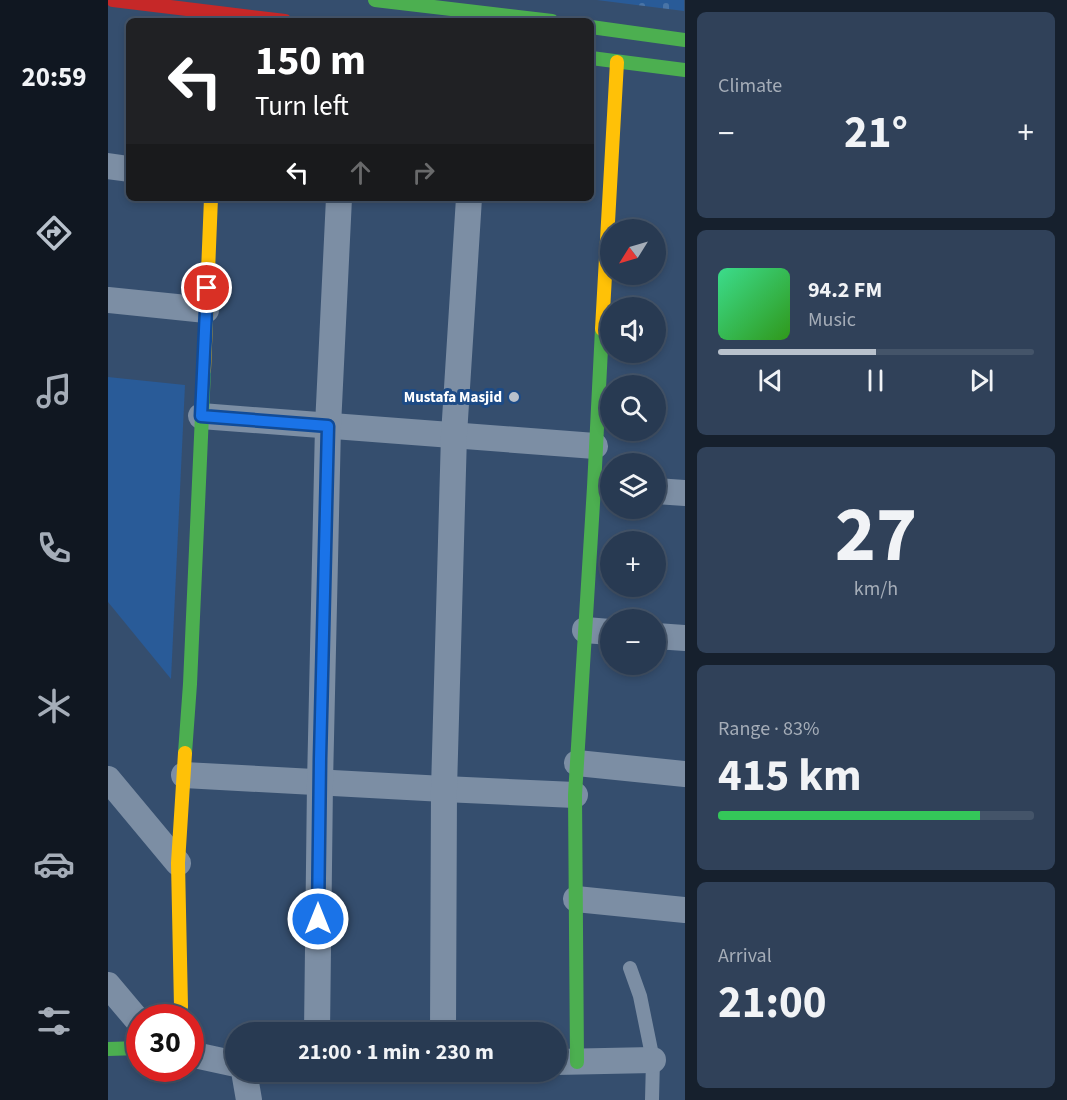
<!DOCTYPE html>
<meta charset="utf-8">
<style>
:root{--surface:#283a52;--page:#304159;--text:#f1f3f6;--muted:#a5adb8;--line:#445469;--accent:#b8c1cc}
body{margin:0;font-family:"Source Sans 3",sans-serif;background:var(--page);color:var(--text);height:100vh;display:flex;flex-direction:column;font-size:22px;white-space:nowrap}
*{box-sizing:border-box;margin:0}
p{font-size:20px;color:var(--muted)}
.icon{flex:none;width:33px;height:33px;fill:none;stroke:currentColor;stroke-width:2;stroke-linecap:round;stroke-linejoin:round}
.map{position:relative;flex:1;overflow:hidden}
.panel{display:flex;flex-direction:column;gap:12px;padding:12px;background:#16202d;width:382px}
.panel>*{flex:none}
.guide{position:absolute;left:18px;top:18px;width:468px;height:183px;border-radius:9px;box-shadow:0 3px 9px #0003,0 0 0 2px var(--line);background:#202124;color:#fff;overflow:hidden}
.needle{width:39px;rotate:233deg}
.tools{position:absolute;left:492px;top:219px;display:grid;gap:12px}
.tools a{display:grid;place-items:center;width:66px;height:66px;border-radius:50%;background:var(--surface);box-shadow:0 3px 9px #0003,0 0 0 2px var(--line);font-size:30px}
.speed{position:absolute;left:18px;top:1004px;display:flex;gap:12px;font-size:30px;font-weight:700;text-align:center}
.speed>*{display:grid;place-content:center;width:78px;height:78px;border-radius:50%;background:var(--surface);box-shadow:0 3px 9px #0003,0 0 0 2px var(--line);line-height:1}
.speed .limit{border:9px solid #d22;background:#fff;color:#111}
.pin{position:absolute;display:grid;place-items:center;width:51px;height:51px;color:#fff;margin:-26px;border:3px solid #fff;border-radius:50%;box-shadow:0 2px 6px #0007}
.me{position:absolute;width:66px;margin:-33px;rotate:0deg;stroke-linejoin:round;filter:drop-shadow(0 0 4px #0008)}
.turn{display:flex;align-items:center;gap:21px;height:126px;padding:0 30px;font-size:27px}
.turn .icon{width:78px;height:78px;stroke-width:2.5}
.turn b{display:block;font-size:42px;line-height:51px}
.lanes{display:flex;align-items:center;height:57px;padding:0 30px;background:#0003;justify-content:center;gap:30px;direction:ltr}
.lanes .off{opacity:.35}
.big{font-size:45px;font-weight:700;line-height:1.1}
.panel .widget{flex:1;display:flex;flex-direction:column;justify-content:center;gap:9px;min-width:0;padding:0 21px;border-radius:9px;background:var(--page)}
.panel .dial{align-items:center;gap:0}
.dial b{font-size:78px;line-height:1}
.song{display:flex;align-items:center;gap:18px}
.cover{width:72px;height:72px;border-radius:9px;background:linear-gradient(135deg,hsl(150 70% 55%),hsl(110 70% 35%))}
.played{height:6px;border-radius:3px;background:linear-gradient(90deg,var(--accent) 50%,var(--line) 50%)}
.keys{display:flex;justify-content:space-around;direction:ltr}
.heat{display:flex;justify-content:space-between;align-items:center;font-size:33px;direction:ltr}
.charge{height:9px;border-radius:4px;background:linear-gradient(90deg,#34c759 83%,var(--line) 0)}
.trip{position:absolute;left:117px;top:1022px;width:342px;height:60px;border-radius:30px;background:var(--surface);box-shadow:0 3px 9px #0003,0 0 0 2px var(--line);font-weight:700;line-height:60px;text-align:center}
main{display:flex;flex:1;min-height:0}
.tab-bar{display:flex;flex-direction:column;width:108px;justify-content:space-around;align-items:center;background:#101721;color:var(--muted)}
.tab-bar .icon{width:42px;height:42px}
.tab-bar .current{color:var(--accent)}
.tab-bar b{font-size:27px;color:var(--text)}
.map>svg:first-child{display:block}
.green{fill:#295b98}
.cemetery{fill:url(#cemetery-stones)}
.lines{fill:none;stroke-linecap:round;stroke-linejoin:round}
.lane{stroke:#7c8ea4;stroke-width:14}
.street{stroke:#7c8ea4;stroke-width:26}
.fast{stroke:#4caf50;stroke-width:14}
.slow{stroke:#ffc107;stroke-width:14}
.jam{stroke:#c62828;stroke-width:14}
.route-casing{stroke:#114b97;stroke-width:15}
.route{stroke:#1a73e8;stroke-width:10}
.poi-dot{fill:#b8c1cc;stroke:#1d4b86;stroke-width:2}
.labels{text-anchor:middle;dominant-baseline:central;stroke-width:6;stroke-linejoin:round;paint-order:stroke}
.poi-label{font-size:15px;font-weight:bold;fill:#fff;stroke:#1d4b86;text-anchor:end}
</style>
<main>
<nav class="tab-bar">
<b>20:59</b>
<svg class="icon current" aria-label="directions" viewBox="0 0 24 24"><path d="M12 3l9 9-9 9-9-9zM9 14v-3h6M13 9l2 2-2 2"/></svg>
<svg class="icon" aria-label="music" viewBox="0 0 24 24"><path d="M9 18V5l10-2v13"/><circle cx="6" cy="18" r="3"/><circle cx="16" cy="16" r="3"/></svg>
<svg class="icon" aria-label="phone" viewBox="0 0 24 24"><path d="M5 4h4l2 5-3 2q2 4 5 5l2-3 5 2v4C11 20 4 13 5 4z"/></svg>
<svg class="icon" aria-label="climate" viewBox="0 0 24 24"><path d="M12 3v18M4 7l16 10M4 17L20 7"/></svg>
<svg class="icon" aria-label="car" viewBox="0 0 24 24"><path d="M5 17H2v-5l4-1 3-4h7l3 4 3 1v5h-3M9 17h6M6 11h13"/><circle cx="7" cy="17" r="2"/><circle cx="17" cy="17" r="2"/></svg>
<svg class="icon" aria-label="filters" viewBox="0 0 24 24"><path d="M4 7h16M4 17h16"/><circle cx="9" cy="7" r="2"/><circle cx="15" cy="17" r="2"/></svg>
</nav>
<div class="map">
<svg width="577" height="1100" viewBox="0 0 577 1100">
<defs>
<pattern id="cemetery-stones" width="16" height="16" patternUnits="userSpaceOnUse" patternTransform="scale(1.5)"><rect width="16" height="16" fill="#295b98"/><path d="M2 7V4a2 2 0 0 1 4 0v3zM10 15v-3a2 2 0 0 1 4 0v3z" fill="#4974a7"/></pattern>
</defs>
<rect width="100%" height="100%" fill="#354e6e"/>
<!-- green -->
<path class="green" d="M 0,377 L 77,385 L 63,679 L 0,602 Z"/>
<!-- cemetery -->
<path class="cemetery" d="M 489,0 L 576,0 L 576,11 Z"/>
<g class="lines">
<!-- lane -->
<path class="lane" d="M 522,968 L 532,996 L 545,1060 L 544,1100"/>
<!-- street -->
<g class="street">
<path d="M 0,166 L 21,169"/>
<path d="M 0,300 L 98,310"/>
<path d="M 93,416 L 487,446"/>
<path d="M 548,491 L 577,493"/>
<path d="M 477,630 L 502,632"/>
<path d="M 548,636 L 577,638"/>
<path d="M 469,763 L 577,774"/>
<path d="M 76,775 L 336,789 L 467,795"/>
<path d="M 0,779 L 70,863"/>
<path d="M 468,899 L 577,910"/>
<path d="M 0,985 L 32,1023"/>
<path d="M 209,1032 L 212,783 L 220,426 L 231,198"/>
<path d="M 335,1032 L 336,789 L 346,435 L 361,198"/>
<path d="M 82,1054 L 128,1064"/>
<path d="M 448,1062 L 545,1060"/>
<path d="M 136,1071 L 141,1100"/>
</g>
<!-- fast -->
<g class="fast">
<path d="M 267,0 L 444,21"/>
<path d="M 483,27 L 577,40"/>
<path d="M 483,58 L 577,70"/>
<path d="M 77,753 L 82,684 L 96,370"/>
<path d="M 0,1049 L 32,1048"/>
<path d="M 469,1062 L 467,795 L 486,487 L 494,329"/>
</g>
<!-- slow -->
<g class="slow">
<path d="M 494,329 L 509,62"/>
<path d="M 96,370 L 103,198"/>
<path d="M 68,1017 L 73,1007 L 70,863 L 77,753"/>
</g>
<!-- jam -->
<path class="jam" d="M 5,0 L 177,21"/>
</g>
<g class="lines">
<defs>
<path id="route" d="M 99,288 L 93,416 L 220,426 L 212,759 L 210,919"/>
</defs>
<!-- route casing -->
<use href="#route" class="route-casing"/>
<!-- route -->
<use href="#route" class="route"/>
</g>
<!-- markers -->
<circle class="poi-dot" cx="406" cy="397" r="6"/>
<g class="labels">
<!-- poi labels -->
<g class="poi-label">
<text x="394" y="397">Mustafa Masjid</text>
</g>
</g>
</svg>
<div class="tools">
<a><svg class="needle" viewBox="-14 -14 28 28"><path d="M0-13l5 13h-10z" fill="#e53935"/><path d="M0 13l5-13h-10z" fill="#a5adb8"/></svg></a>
<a><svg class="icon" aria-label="sound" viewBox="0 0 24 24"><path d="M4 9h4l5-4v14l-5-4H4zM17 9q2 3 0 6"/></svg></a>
<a><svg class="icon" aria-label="search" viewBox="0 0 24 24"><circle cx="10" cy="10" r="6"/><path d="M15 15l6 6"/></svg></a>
<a><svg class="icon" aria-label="layers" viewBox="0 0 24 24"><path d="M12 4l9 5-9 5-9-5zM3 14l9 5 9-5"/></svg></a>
<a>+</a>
<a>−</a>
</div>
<div class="speed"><div class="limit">30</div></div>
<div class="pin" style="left:99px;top:288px;background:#d93025"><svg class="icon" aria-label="arrive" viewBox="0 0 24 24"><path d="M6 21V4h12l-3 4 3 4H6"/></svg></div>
<svg class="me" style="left:210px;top:919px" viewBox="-20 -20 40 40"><circle r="17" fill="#1a73e8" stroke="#fff" stroke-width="3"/><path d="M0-11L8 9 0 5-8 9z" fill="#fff"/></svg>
<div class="trip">21:00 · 1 min · 230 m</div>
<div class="guide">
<div class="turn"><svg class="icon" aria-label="left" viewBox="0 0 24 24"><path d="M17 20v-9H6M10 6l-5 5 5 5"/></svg><div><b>150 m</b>Turn left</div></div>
<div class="lanes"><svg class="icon" aria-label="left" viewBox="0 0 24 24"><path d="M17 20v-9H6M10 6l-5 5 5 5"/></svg><svg class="icon off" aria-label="ahead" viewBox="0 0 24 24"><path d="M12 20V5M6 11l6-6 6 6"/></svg><svg class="icon off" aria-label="right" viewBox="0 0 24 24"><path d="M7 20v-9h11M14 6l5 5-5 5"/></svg></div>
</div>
</div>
<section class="panel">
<div class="widget"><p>Climate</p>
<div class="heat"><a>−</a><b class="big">21°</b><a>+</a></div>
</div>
<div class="widget">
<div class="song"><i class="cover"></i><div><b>94.2 FM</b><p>Music</p></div></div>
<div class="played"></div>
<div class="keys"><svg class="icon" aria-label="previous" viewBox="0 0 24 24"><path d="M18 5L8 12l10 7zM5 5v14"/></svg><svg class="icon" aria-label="pause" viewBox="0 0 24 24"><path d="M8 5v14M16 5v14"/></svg><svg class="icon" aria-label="next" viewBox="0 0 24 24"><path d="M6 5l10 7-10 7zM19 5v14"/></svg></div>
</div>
<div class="widget dial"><b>27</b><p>km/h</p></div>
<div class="widget"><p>Range · 83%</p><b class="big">415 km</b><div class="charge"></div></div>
<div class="widget"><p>Arrival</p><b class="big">21:00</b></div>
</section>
</main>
